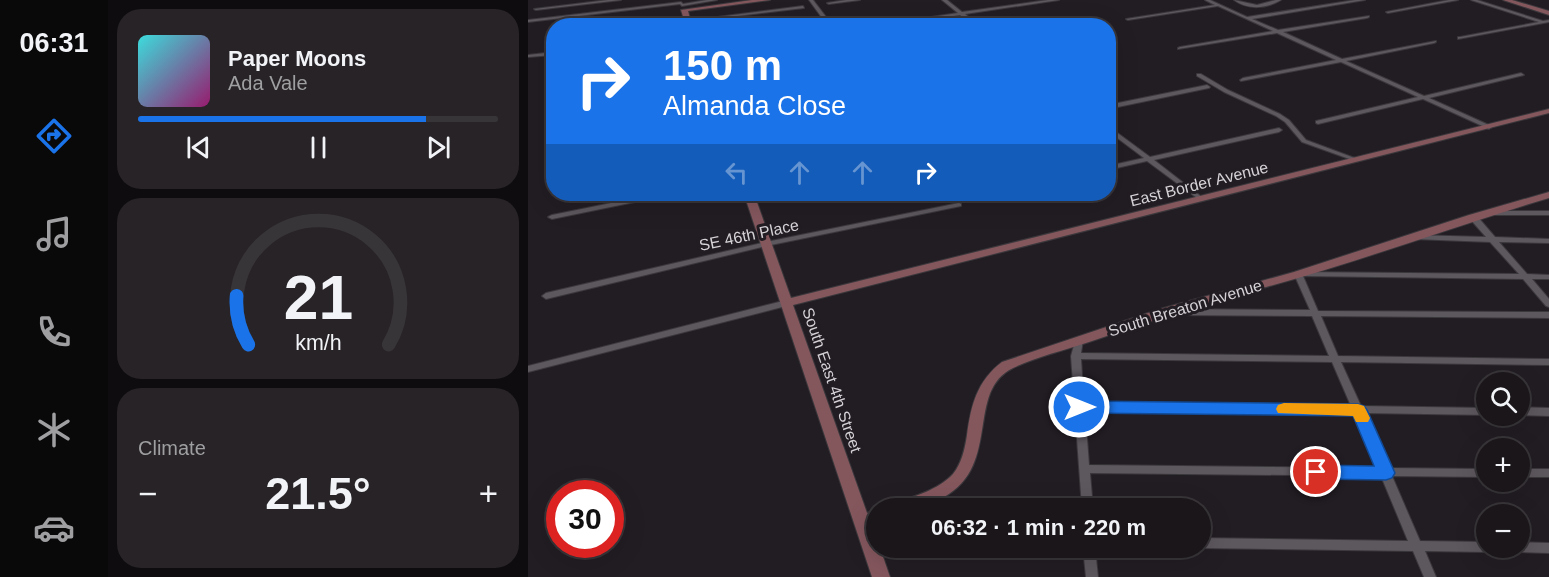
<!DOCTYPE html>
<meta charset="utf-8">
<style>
:root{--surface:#1a161a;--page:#272327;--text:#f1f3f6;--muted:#9f9fa2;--line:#383539;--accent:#1a73e8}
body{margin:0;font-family:Arial,sans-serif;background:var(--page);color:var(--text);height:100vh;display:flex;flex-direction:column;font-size:22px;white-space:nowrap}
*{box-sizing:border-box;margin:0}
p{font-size:20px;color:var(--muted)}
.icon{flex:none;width:33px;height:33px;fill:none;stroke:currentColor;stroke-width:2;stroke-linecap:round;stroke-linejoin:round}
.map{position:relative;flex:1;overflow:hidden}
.panel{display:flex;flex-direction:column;gap:9px;padding:9px;background:#0e0c0e;width:420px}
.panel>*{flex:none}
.top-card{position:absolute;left:18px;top:18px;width:570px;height:183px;border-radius:24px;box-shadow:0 6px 24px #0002,0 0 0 2px var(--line);background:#1a73e8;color:#fff;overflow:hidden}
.tools{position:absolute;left:948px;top:372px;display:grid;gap:12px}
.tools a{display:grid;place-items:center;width:54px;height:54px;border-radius:50%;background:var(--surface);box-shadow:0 6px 24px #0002,0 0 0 2px var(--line);font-size:30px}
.speed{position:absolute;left:18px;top:480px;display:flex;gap:12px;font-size:30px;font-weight:700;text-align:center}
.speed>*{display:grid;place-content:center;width:78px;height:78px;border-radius:50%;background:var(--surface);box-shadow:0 6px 24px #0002,0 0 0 2px var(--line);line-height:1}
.speed .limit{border:9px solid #d22;background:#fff;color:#111}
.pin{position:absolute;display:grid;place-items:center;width:51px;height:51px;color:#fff;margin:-26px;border:3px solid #fff;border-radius:50%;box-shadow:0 2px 6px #0007}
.me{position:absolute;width:66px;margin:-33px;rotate:90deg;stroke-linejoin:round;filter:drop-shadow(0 0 4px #0008)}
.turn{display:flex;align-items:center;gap:21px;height:126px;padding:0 18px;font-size:27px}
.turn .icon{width:78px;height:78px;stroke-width:2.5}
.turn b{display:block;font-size:42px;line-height:51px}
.lanes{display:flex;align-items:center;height:57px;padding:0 18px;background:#0003;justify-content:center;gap:30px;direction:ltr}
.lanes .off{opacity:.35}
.big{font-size:45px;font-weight:700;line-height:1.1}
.panel .tile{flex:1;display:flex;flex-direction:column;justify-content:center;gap:9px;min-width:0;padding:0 21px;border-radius:24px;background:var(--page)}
.panel .dial{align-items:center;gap:0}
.dial svg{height:156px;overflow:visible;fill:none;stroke:var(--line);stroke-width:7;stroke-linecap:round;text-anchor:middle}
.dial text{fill:var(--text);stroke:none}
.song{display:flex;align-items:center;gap:18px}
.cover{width:72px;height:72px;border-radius:9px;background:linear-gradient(135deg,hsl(180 70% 55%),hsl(320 70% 35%))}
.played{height:6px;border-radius:3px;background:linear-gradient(90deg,var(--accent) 80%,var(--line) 80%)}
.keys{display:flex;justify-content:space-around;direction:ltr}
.heat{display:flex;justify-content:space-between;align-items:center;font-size:33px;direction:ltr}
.trip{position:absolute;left:338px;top:498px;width:345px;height:60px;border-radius:30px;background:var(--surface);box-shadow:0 6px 24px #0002,0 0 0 2px var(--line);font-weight:700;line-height:60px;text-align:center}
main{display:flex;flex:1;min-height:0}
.menu{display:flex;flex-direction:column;width:108px;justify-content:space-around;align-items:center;background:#0a090a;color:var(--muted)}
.menu .icon{width:42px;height:42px}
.menu .active{color:var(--accent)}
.menu b{font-size:27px;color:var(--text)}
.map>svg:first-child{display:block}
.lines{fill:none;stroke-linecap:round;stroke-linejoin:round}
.street-casing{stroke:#3b383c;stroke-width:2}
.secondary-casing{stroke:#3b383c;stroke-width:2}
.street{fill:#5d575e;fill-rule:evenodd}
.secondary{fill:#84575d;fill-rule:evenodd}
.route{fill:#1a73e8;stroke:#114b97;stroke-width:1.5}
.slow{fill:#f59e0b}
.labels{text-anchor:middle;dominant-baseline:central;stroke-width:6;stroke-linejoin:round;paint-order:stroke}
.street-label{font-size:16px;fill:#d5d2d6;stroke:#221d23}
</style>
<main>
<nav class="menu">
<b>06:31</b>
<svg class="icon active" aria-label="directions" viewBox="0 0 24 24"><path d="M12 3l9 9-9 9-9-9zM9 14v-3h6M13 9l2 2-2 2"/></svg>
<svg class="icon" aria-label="music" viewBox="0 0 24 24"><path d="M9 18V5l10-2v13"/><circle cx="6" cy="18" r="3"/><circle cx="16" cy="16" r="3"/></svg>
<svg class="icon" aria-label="phone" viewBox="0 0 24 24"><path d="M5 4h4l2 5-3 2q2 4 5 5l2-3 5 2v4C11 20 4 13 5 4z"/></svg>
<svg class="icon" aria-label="climate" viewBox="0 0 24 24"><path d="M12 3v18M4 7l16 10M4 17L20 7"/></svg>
<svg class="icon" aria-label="car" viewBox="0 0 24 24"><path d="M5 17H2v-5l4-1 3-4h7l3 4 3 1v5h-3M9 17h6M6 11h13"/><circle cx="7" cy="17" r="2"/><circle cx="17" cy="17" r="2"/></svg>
</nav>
<section class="panel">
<div class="tile">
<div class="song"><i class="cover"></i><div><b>Paper Moons</b><p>Ada Vale</p></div></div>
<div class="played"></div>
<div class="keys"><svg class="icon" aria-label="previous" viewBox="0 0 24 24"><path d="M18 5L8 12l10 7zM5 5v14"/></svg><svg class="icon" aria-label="pause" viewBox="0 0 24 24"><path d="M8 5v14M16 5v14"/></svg><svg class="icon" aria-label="next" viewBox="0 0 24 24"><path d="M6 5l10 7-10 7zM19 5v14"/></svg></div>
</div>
<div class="tile dial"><svg viewBox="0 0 100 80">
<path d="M14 69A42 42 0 1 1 86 69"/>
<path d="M14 69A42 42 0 0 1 8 44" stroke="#1a73e8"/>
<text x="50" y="56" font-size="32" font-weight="700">21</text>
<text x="50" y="72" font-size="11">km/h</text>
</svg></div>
<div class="tile"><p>Climate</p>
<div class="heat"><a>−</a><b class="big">21.5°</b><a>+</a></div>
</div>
</section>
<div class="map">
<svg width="1021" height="577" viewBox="0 0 1021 577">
<rect width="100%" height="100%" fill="#221d23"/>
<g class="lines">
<defs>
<g id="street">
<path d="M 80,0 L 93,0 L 8,10 L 6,9 Z"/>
<path d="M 179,0 L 189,0 L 154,6 L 152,4 L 0,22 L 0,20 L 153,2 L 155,4 Z"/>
<path d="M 281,0 L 285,0 L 305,26 L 300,26 Z"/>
<path d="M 318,0 L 332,0 L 301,4 L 299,3 Z"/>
<path d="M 414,0 L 419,0 L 434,12 L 520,0 L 531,0 L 437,14 L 451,26 L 446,26 L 432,15 L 358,26 L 343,26 L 430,13 Z"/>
<path d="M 677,0 L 682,0 L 719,17 L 827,0 L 837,0 L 724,19 L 750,30 L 841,16 L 841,17 L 839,18 L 755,32 L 814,59 L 908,41 L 908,42 L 906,43 L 818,61 L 896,96 L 993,73 L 996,75 L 901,98 L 963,126 L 964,127 L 961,129 L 895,99 L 790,124 L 788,123 L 788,121 L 890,97 L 813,62 L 713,81 L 712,80 L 715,78 L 808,60 L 749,33 L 650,49 L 650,48 L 652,47 L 745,31 L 690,6 L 600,20 L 598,19 L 687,5 Z"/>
<path d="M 706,0 L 729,5 L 748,0 L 753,0 C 738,9 720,10 706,0 Z"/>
<path d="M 921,0 L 930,0 L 860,13 L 858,12 Z"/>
<path d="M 943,0 L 949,0 L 1015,21 L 1021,20 L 1021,22 L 930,39 L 930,37 L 932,37 L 1011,22 Z"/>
<path d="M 275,6 L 276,8 L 160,22 L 158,21 Z"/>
<path d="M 26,52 L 26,55 L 0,57 L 0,55 Z"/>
<path d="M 669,74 L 673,74 L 700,90 L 752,114 L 761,120 L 778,140 L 832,160 L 831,161 L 827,161 L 774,142 L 757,122 L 748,116 L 696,92 L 669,76 Z"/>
<path d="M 679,85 L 682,87 L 681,88 L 580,109 L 580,105 Z"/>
<path d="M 580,126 L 622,157 L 751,128 L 754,130 L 751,132 L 626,160 L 675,198 L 676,199 L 673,201 L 619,161 L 580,170 L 580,166 L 616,158 L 580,131 Z"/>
<path d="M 25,153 L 26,157 L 23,156 L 23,154 Z"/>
<path d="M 128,194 L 139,194 L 136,196 L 24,219 L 20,217 L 24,215 Z"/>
<path d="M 431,203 L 433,204 L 433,206 L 238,246 L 18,299 L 14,296 L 18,293 L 238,242 Z"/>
<path d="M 961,211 L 1021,211 L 1021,215 L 964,215 L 960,213 Z"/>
<path d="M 942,215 L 948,215 L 967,237 L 1021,239 L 1021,243 L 971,242 L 999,274 L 1021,275 L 1021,279 L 1004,279 L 1021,299 L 1021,307 L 1018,306 L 995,279 L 775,276 L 790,311 L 1021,312 L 1021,318 L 793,316 L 810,356 L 1021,359 L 1021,365 L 813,362 L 833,406 L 958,408 L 958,415 L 836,413 L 860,468 L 958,469 L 958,477 L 864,476 L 892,541 L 958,542 L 958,548 L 964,548 L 962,551 L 958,552 L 897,551 L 908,577 L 896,577 L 885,551 L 670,548 L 672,548 L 672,538 L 880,541 L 853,476 L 562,473 L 565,508 L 554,508 L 543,356 L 548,338 L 554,338 L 555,340 L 553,353 L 801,356 L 784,316 L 643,315 L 639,312 L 643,309 L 782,310 L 766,274 L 770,272 L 991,274 L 962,242 L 885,239 L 881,237 L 885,235 L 958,237 L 942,219 L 941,217 ZM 553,359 L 804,362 L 823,406 L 556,404 ZM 557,411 L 826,413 L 849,468 L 561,465 Z"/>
<path d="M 259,300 L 262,301 L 263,303 L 262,305 L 0,372 L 0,366 Z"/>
<path d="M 992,407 L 1021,408 L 1021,416 L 992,415 Z"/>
<rect x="992" y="469" width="29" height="8"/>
<path d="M 992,542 L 1021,543 L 1021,553 L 992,552 L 988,551 L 986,548 L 992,548 Z"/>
<path d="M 555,548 L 567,548 L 570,577 L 558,577 Z"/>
</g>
<g id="secondary">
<path d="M 224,0 L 242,0 L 160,11 L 164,26 L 158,26 L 153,10 Z"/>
<path d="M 975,0 L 984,0 L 1021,11 L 1021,15 Z"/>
<path d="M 1021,109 L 1021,113 L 265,305 L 339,513 L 348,510 L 348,524 L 344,525 L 348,537 L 348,548 L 352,548 L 362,577 L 344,577 L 216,194 L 226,194 L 263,298 Z"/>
<path d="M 1021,192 L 1021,198 C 937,223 855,253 770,278 C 699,298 628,319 558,343 C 534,351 508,357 485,368 C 437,391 474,465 416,497 C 399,507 384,510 365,508 L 367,503 C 387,496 410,490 425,474 C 434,463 437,448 439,435 C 443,405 449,381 474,362 L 632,309 L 766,272 L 941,215 Z"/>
</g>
</defs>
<!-- street casing -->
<use href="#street" class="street-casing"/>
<!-- secondary casing -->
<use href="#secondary" class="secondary-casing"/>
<!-- street -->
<use href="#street" class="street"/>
<!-- secondary -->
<use href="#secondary" class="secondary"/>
</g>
<!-- route -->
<path class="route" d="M 551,401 L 830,404 L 836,406 L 839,410 L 867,473 L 864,478 L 858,480 L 788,479 L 782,477 L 779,472 L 782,467 L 788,465 L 846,466 L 825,416 L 551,413 L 545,411 L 543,407 L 545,403 Z"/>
<!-- slow -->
<path class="slow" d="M 756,403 L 830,404 L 836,406 L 842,418 L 840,422 L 828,422 L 825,416 L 750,413 L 748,409 L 750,405 Z"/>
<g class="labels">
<!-- street labels -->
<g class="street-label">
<text transform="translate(671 184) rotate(-14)">East Border Avenue</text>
<text transform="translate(221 235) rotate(-12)">SE 46th Place</text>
<text transform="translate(657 308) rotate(-17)">South Breaton Avenue</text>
<text transform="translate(304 380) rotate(71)">South East 4th Street</text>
</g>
</g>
</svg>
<div class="tools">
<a><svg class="icon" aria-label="search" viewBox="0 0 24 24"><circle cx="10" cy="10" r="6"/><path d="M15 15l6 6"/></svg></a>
<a>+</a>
<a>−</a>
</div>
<div class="speed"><div class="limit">30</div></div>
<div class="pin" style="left:788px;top:472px;background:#d93025"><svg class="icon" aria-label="arrive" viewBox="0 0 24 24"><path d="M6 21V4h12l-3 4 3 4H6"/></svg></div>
<svg class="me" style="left:551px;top:407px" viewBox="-20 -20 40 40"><circle r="17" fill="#1a73e8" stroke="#fff" stroke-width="3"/><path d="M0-11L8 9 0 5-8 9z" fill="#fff"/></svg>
<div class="trip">06:32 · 1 min · 220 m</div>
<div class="top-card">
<div class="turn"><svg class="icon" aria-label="right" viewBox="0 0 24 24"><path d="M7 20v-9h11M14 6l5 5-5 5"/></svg><div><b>150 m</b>Almanda Close</div></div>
<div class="lanes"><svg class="icon off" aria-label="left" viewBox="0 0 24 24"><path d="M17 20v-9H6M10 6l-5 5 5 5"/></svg><svg class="icon off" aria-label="ahead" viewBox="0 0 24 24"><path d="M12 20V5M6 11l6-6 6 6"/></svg><svg class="icon off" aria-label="ahead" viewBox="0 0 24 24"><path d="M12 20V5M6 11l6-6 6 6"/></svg><svg class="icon" aria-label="right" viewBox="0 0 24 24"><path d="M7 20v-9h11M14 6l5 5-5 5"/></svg></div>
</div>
</div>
</main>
